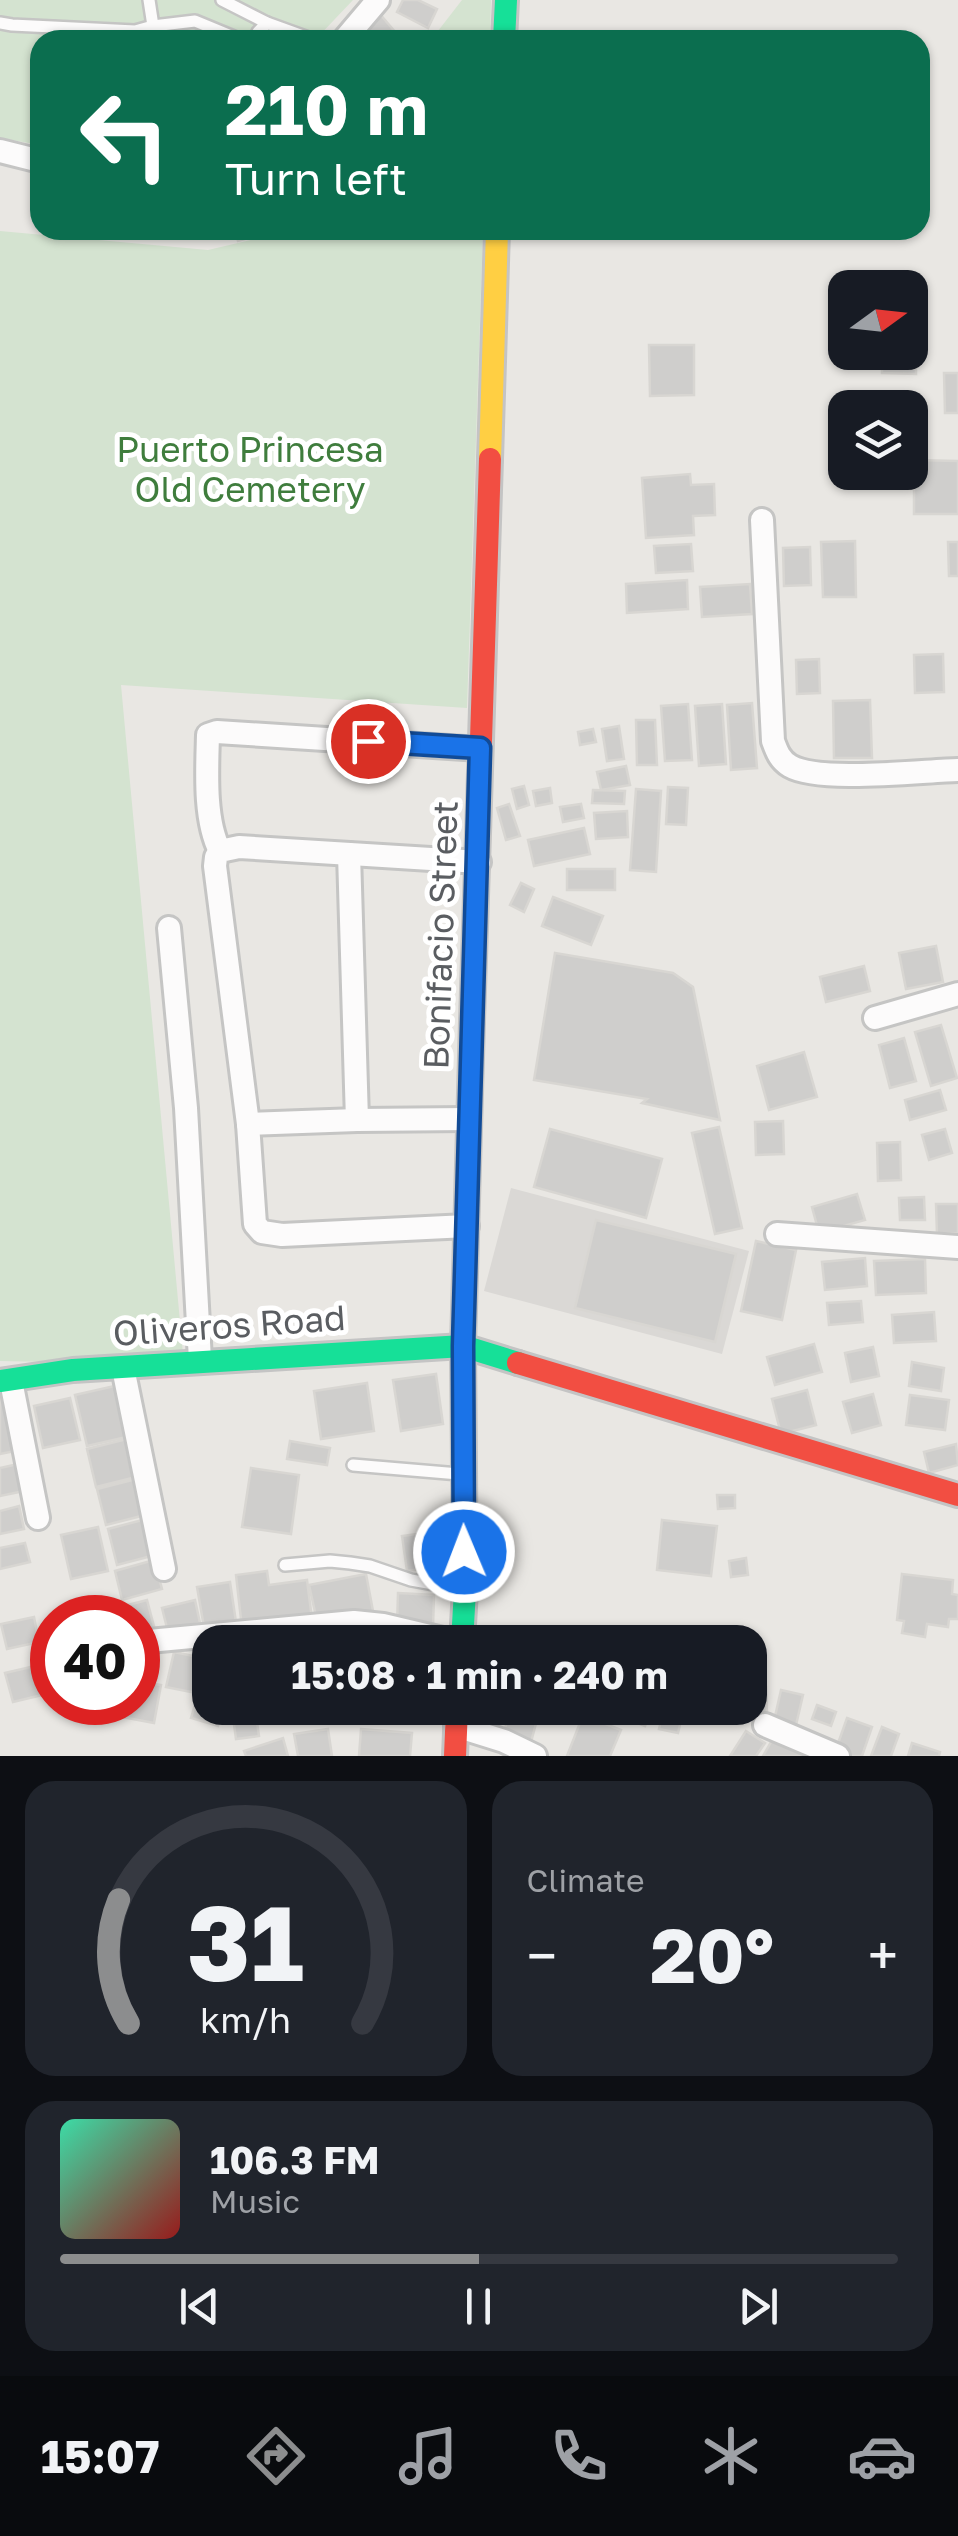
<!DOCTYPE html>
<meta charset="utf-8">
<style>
:root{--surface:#171b24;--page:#20242c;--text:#f1f3f6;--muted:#9ea1a6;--line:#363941;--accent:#8c8d8e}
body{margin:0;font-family:"Golos Text",sans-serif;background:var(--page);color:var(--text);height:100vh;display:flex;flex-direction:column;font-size:38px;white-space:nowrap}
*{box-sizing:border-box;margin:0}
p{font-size:32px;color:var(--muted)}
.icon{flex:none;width:55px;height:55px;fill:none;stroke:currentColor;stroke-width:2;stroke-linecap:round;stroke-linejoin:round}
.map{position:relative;height:1756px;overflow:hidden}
.panel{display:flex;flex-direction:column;gap:25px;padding:25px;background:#0d0f14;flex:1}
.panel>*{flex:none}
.banner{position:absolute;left:30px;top:30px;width:900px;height:210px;border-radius:30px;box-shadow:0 2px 8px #0004;background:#0b6e4f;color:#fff;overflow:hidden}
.needle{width:65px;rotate:75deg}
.buttons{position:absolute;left:828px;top:270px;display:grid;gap:20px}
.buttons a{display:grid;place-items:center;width:100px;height:100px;border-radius:20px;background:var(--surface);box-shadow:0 2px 8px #0004;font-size:50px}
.speed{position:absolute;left:30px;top:1595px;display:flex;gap:20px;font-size:50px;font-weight:700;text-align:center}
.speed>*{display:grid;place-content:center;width:130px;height:130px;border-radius:50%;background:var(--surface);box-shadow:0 2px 8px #0004;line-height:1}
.speed .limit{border:15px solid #d22;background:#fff;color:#111}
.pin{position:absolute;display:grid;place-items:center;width:85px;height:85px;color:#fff;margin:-42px;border:5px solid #fff;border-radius:50%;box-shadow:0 2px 10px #0007}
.me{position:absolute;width:110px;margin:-55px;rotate:359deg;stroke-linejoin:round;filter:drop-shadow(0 0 8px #0008)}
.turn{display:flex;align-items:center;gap:35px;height:210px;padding:0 30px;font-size:45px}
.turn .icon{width:130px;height:130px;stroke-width:2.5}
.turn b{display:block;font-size:70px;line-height:85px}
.big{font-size:75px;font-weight:700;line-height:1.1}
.panel .widget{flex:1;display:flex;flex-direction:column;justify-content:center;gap:15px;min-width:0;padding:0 35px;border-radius:30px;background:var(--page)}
.panel .dial{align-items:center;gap:0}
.dial svg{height:260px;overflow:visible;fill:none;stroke:var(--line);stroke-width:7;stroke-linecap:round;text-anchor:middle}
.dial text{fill:var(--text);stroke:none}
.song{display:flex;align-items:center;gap:30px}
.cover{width:120px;height:120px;border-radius:15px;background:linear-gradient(135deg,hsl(160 70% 55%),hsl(0 70% 35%))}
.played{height:10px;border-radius:5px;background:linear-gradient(90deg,var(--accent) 50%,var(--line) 50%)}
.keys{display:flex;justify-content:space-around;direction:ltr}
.heat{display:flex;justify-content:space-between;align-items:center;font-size:55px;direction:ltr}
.panel .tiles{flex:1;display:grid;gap:25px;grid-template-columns:1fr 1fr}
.widget:last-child{grid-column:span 2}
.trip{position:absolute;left:192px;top:1625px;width:575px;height:100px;border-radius:30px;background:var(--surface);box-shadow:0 2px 8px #0004;font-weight:700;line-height:100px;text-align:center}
.tabs{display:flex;height:160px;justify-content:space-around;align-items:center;background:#090b0e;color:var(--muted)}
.tabs .icon{width:70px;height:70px}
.tabs .selected{color:var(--accent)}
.tabs b{font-size:45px;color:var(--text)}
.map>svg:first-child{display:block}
.industrial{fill:#dad8d5}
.green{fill:#d4e3d0}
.building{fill:#cfcecc;stroke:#d8d6d2;stroke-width:2.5}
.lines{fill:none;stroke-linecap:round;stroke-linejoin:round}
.lane-casing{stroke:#c5c5c4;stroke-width:16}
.street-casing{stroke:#c5c5c4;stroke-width:28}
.fast-casing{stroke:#c4c4c4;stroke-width:28}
.slow-casing{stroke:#c4c4c4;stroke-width:28}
.jam-casing{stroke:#c4c4c4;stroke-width:28}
.lane{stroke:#fcfbfb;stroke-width:11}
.street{stroke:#fcfbfb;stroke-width:22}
.fast{stroke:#16e098;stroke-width:22}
.slow{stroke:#ffcf43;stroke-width:22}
.jam{stroke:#f24e42;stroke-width:22}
.route-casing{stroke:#114b97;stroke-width:25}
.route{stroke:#1a73e8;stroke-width:18}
.labels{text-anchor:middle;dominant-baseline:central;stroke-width:10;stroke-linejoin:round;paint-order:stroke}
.park-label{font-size:35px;fill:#3f7d3d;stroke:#fff}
.street-label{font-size:35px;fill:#5a5d61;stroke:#fff}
</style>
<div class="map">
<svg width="958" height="1756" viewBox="0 0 958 1756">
<rect width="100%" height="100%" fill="#e9e7e3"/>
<!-- industrial -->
<path class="industrial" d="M 511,1188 L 749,1251 L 722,1354 L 484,1291 Z"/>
<!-- green -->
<g class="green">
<path d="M 0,0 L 353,0 L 315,40 L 40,40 L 40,145 L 0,138 Z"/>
<path d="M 462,0 L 491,0 L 490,40 L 431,40 Z"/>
<path d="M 294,230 L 483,230 L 467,708 L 121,685 L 183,1354 L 49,1362 L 0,1361 L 0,231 L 208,250 Z"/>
</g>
<!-- building -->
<g class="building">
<path d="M 403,0 L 418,0 L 437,9 L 428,28 L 397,12 Z"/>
<path d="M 379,13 L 402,40 L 365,40 L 357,32 Z"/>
<path d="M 235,230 L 269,230 L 269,232 L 238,241 Z"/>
<path d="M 910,337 L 916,337 L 916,374 L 882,373 L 882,352 L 910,352 Z"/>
<path d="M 649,345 L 694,345 L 694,395 L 650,396 Z"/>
<path d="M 944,373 L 958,373 L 958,413 L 945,413 Z"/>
<path d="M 914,460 L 958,461 L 958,514 L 914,514 Z"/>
<path d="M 690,474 L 691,485 L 714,484 L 715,515 L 693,516 L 694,535 L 646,538 L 642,478 Z"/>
<path d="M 855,541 L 856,597 L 823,597 L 821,542 Z"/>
<path d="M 948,542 L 958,542 L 958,576 L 949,576 Z"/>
<path d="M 691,544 L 693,571 L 656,573 L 654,546 Z"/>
<path d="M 810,547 L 811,585 L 784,586 L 783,548 Z"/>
<path d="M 687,580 L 688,609 L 627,613 L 626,584 Z"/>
<path d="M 750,584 L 752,614 L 702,617 L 700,587 Z"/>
<path d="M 943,654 L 944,692 L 915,693 L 914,655 Z"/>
<path d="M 819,659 L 820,693 L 797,694 L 796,660 Z"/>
<path d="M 870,700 L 872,758 L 834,758 L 833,701 Z"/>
<path d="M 752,703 L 757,768 L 731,770 L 727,705 Z"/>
<path d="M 688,704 L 692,760 L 665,761 L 661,706 Z"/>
<path d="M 722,704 L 726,764 L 699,766 L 695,706 Z"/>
<path d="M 636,720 L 655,720 L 657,765 L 637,765 Z"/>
<path d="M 619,726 L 624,759 L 607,761 L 602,729 Z"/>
<path d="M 593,729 L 596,742 L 580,745 L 578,732 Z"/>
<path d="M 626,766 L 630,785 L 601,790 L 597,772 Z"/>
<path d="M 524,786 L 529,805 L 517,809 L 512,789 Z"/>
<path d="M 668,787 L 688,788 L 686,825 L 666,824 Z"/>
<path d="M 550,788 L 552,803 L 536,806 L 533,791 Z"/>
<path d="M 636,789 L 661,791 L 656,872 L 630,870 Z"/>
<path d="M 593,790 L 625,791 L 624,804 L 592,803 Z"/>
<path d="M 509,804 L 520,836 L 506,840 L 497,808 Z"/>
<path d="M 581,804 L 584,818 L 563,822 L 560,807 Z"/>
<path d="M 627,811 L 628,837 L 596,839 L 594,813 Z"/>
<path d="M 584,828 L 590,854 L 534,866 L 528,840 Z"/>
<rect x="567" y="869" width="48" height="21"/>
<path d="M 521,883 L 534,889 L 524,912 L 510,905 Z"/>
<path d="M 553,897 L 603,916 L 591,945 L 542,926 Z"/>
<path d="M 936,946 L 943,982 L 906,989 L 899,953 Z"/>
<path d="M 555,953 L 673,973 L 693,987 L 720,1120 L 642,1103 L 647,1099 L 534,1080 Z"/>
<path d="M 864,966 L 870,991 L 826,1002 L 820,977 Z"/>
<path d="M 941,1025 L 957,1078 L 931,1086 L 915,1032 Z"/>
<path d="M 904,1038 L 916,1081 L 890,1088 L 879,1045 Z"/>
<path d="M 804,1052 L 817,1097 L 769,1110 L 757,1066 Z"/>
<path d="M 940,1090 L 946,1110 L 910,1120 L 905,1100 Z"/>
<path d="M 783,1121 L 784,1154 L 756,1155 L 755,1122 Z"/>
<path d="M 719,1127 L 742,1228 L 715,1234 L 692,1133 Z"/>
<path d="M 550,1129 L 662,1159 L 646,1218 L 534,1187 Z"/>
<path d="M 945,1129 L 952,1153 L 929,1160 L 922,1135 Z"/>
<path d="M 900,1142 L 901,1180 L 878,1181 L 877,1143 Z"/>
<path d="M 857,1194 L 865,1220 L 819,1233 L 812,1207 Z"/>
<path d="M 924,1197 L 925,1220 L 900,1220 L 899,1198 Z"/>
<path d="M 936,1204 L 958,1204 L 958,1233 L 937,1234 Z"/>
<path d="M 596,1220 L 736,1254 L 715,1342 L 575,1308 Z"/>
<path d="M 756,1241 L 796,1250 L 782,1320 L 741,1311 Z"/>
<path d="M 865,1258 L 867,1286 L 825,1290 L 822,1262 Z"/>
<path d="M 925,1259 L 926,1293 L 876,1295 L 874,1261 Z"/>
<path d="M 861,1301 L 863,1322 L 829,1325 L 827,1303 Z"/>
<path d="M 934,1312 L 936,1341 L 894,1343 L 892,1315 Z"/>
<path d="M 814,1344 L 822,1372 L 775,1385 L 767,1357 Z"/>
<path d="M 873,1347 L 879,1376 L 851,1382 L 845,1353 Z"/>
<path d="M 912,1362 L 944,1368 L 941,1391 L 909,1386 Z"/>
<path d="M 436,1374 L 443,1424 L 401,1431 L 393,1380 Z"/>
<path d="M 367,1383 L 374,1431 L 321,1439 L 314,1391 Z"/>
<path d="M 119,1385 L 131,1436 L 87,1446 L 75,1395 Z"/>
<path d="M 807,1390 L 816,1425 L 781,1434 L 772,1399 Z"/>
<path d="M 873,1394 L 881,1425 L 852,1433 L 843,1402 Z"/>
<path d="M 910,1395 L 949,1400 L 945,1430 L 906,1425 Z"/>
<path d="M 8,1396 L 20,1450 L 0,1454 L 0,1398 Z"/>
<path d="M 70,1398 L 80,1440 L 43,1448 L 34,1406 Z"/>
<path d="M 131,1438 L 140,1476 L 96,1487 L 87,1449 Z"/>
<path d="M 290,1441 L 330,1448 L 327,1465 L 287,1459 Z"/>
<path d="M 956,1444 L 958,1465 L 929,1473 L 924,1452 Z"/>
<path d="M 18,1464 L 24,1491 L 0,1496 L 0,1468 Z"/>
<path d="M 251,1468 L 299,1475 L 291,1534 L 242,1527 Z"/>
<path d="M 140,1478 L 149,1514 L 106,1525 L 97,1489 Z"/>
<path d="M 717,1495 L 735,1495 L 735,1508 L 718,1509 Z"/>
<path d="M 19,1506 L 24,1529 L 0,1534 L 0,1511 Z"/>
<path d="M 150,1518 L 159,1554 L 117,1565 L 108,1529 Z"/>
<path d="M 662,1520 L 717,1526 L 711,1576 L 657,1570 Z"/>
<path d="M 98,1527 L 108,1571 L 71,1579 L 61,1535 Z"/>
<path d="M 432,1532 L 437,1567 L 407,1571 L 402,1536 Z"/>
<path d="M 25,1543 L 30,1562 L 0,1569 L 0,1548 Z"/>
<path d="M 746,1558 L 748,1575 L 731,1577 L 729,1561 Z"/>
<path d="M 154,1560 L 162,1589 L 122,1600 L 115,1571 Z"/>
<path d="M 267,1571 L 269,1585 L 307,1580 L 312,1619 L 242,1628 L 236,1575 Z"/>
<path d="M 366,1574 L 373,1611 L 317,1621 L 309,1585 Z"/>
<path d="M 902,1574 L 953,1580 L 952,1594 L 958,1595 L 958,1619 L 949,1619 L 948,1627 L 927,1624 L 925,1637 L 902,1633 L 904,1621 L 897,1620 Z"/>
<path d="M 230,1582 L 236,1622 L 204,1627 L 197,1587 Z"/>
<path d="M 398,1593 L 434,1595 L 433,1627 L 397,1626 Z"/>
<path d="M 147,1600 L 156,1634 L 138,1639 L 138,1618 L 118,1618 L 116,1608 Z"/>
<path d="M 195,1600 L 200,1623 L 168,1632 L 162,1608 Z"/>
<path d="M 110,1606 L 113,1618 L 72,1618 L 72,1616 Z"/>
<path d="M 34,1617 L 39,1642 L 7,1649 L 1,1624 Z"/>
<path d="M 174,1652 L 203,1658 L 196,1693 L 166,1687 Z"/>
<path d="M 35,1666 L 42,1695 L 13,1702 L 5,1673 Z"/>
<path d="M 138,1681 L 161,1685 L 154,1723 L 122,1717 L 124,1702 L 138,1702 Z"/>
<path d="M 202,1681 L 210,1683 L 210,1708 L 224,1708 L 218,1726 L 191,1718 Z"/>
<path d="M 750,1687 L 766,1687 L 767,1713 L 734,1715 L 734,1708 L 750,1708 Z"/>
<path d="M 781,1690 L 803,1695 L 796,1725 L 774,1721 Z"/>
<path d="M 817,1705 L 836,1712 L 831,1726 L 812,1719 Z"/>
<path d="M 255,1708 L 259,1736 L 236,1739 L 232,1710 Z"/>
<path d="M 511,1708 L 539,1712 L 530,1746 L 502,1739 Z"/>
<path d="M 621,1708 L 652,1708 L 645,1726 L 618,1715 Z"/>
<path d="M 664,1708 L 684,1708 L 678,1733 L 659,1729 Z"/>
<path d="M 583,1715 L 621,1730 L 610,1756 L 567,1756 Z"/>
<path d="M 847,1718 L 872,1727 L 862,1756 L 847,1756 L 835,1752 Z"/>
<path d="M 882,1727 L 899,1734 L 891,1756 L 871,1756 Z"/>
<path d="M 328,1729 L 332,1756 L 298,1756 L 294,1734 Z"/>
<path d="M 361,1729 L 412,1733 L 410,1756 L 359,1756 Z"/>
<path d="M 746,1731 L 765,1743 L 756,1756 L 730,1756 Z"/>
<path d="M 775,1735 L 803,1751 L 800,1756 L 763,1756 Z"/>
<path d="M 283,1738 L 288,1756 L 246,1756 L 244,1751 Z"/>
<path d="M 912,1743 L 940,1752 L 939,1756 L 908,1756 Z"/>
</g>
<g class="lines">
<defs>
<g id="lane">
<path d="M 149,0 L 153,26"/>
<path d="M 222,0 L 267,23 L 314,40"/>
<path d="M 0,23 L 12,25 L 135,31 L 153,26 L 195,21 L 241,40"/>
<path d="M 255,40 L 258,32 L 267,23"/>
<path d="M 353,1465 L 459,1474"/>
<path d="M 285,1565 L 330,1561 L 350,1563 L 370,1566 L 411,1580 L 461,1589"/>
</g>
<g id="street">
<path d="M 344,40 L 378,0"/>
<path d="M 0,151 L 40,161"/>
<path d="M 762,520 L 773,741 C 777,752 780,760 790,766 C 819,783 921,771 958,770"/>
<path d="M 220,851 C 204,820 207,771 208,735 L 217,732 L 480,749"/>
<path d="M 349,854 L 357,1120"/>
<path d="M 169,928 L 186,1108 L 200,1360"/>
<path d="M 875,1018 L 958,994"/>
<path d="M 248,1124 L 357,1120 L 468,1119"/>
<path d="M 467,1226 L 282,1235 L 262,1232 L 255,1224 L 248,1124 L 215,866 L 216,857 L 220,851 L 239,847 L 479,862"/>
<path d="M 777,1234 L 958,1247"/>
<path d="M 123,1368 L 164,1569"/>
<path d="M 11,1381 L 38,1518"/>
<path d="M 138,1642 L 354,1622 L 383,1625 L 455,1642"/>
<path d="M 765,1725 L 838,1756"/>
<path d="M 456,1726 L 504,1741 L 535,1756"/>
</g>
<g id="fast">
<path d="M 504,40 L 506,0"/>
<path d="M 0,1381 L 73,1370 L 463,1346 L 518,1363"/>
<path d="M 462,1642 L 465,1590 L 463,1346 L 472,1021"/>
</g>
<path id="slow" d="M 490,459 L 497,230"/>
<g id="jam">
<path d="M 472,1021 L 490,459"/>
<path d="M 518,1363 L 958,1495"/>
<path d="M 455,1756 L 457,1708"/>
</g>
</defs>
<!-- lane casing -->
<use href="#lane" class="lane-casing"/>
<!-- street casing -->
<use href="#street" class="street-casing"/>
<!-- fast casing -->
<use href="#fast" class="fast-casing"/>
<!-- slow casing -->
<use href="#slow" class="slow-casing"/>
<!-- jam casing -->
<use href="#jam" class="jam-casing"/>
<!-- lane -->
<use href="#lane" class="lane"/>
<!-- street -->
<use href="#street" class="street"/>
<!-- fast -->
<use href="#fast" class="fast"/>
<!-- slow -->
<use href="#slow" class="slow"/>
<!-- jam -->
<use href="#jam" class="jam"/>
</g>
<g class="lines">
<defs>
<path id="route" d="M 368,741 L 480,748 L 463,1346 L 464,1552"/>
</defs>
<!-- route casing -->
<use href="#route" class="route-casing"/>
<!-- route -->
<use href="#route" class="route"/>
</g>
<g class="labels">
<!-- park labels -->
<g class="park-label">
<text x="250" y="449">Puerto Princesa<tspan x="250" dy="40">Old Cemetery</tspan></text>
</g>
<!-- street labels -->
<g class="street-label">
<text transform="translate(440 935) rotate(-88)">Bonifacio Street</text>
<text transform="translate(229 1325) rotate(-4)">Oliveros Road</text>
</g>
</g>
</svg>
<div class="buttons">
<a><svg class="needle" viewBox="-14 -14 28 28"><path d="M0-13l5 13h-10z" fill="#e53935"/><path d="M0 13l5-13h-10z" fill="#9ea1a6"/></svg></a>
<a><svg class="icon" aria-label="layers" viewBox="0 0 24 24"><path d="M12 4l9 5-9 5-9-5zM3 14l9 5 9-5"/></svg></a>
</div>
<div class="speed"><div class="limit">40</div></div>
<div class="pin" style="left:368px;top:741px;background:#d93025"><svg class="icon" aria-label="arrive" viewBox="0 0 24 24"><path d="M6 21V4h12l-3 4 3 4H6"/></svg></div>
<svg class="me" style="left:464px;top:1552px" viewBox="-20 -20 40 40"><circle r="17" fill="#1a73e8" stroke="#fff" stroke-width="3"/><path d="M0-11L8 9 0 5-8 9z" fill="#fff"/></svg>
<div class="trip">15:08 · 1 min · 240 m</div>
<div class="banner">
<div class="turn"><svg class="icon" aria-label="left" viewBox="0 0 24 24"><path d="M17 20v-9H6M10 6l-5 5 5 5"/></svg><div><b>210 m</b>Turn left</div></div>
</div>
</div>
<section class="panel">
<div class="tiles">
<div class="widget dial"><svg viewBox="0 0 100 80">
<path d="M14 69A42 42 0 1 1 86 69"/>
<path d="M14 69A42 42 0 0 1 11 31" stroke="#8c8d8e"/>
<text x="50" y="56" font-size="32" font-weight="700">31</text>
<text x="50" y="72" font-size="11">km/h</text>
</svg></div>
<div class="widget"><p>Climate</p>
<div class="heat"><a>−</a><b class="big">20°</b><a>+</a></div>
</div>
<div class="widget">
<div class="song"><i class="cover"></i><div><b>106.3 FM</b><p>Music</p></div></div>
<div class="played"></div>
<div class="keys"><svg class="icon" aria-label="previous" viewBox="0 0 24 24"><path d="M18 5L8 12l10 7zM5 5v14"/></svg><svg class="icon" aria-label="pause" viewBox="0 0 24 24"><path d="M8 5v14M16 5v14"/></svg><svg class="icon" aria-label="next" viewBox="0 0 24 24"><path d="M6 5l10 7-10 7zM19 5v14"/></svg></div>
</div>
</div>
</section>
<nav class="tabs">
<b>15:07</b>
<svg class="icon selected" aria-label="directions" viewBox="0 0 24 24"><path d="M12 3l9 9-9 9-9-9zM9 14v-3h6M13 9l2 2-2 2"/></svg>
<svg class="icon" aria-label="music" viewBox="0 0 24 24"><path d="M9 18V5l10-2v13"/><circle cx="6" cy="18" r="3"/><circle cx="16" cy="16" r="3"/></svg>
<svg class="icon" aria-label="phone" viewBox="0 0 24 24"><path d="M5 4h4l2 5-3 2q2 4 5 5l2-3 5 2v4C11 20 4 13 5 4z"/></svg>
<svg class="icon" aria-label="climate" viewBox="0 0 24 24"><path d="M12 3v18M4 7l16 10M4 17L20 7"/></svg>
<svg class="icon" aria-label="car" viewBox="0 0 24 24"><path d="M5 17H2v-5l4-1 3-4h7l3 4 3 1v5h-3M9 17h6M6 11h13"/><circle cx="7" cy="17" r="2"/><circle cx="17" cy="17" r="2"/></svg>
</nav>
